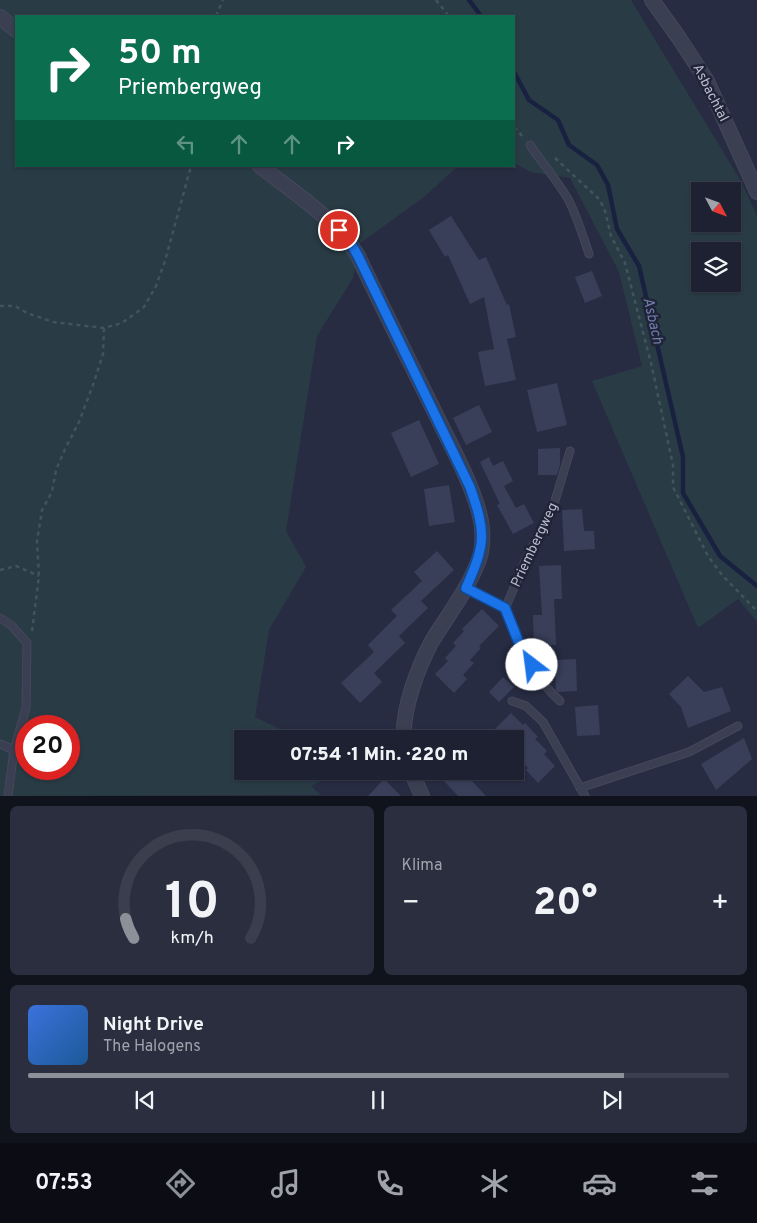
<!DOCTYPE html>
<html lang="de">
<meta charset="utf-8">
<style>
:root{--surface:#1d2132;--page:#2a2e3e;--text:#f1f3f6;--muted:#a0a3ac;--line:#3b3e4d;--accent:#8c9099}
body{margin:0;font-family:Overpass,sans-serif;background:var(--page);color:var(--text);height:100vh;display:flex;flex-direction:column;font-size:19px;white-space:nowrap}
*{box-sizing:border-box;margin:0}
p{font-size:16px;color:var(--muted)}
.icon{flex:none;width:28px;height:28px;fill:none;stroke:currentColor;stroke-width:2;stroke-linecap:round;stroke-linejoin:round}
.map{position:relative;height:796px;overflow:hidden}
.side{display:flex;flex-direction:column;gap:10px;padding:10px;background:#10121c;flex:1}
.side>*{flex:none}
.hud{position:absolute;left:15px;top:15px;width:500px;height:152px;border-radius:0px;box-shadow:0 1px 4px #0004,0 0 0 1px var(--line);background:#0b6e4f;color:#fff;overflow:hidden}
.needle{width:32px;rotate:131deg}
.fabs{position:absolute;left:691px;top:182px;display:grid;gap:10px}
.fabs a{display:grid;place-items:center;width:50px;height:50px;border-radius:0px;background:var(--surface);box-shadow:0 1px 4px #0004,0 0 0 1px var(--line);font-size:25px}
.speed{position:absolute;left:15px;top:715px;display:flex;gap:10px;font-size:25px;font-weight:700;text-align:center}
.speed>*{display:grid;place-content:center;width:65px;height:65px;border-radius:50%;background:var(--surface);box-shadow:0 1px 4px #0004,0 0 0 1px var(--line);line-height:1}
.speed .limit{border:8px solid #d22;background:#fff;color:#111}
.pin{position:absolute;display:grid;place-items:center;width:42px;height:42px;color:#fff;margin:-21px;border:2px solid #fff;border-radius:50%;box-shadow:0 1px 5px #0007}
.me{position:absolute;width:55px;margin:-28px;rotate:330deg;stroke-linejoin:round;filter:drop-shadow(0 0 4px #0008)}
.turn{display:flex;align-items:center;gap:18px;height:105px;padding:0 20px;font-size:22px}
.turn .icon{width:65px;height:65px;stroke-width:2.5}
.turn b{display:block;font-size:35px;line-height:42px}
.lanes{display:flex;align-items:center;height:48px;padding:0 20px;background:#0003;justify-content:center;gap:25px;direction:ltr}
.lanes .off{opacity:.35}
.big{font-size:38px;font-weight:800;line-height:1.1}
.side .tile{flex:1;display:flex;flex-direction:column;justify-content:center;gap:8px;min-width:0;padding:0 18px;border-radius:8px;background:var(--page)}
.side .dial{align-items:center;gap:0}
.dial svg{height:130px;overflow:visible;fill:none;stroke:var(--line);stroke-width:7;stroke-linecap:round;text-anchor:middle}
.dial text{fill:var(--text);stroke:none}
.song{display:flex;align-items:center;gap:15px}
.cover{width:60px;height:60px;border-radius:8px;background:linear-gradient(135deg,hsl(220 70% 55%),hsl(210 70% 35%))}
.played{height:5px;border-radius:2px;background:linear-gradient(90deg,var(--accent) 85%,var(--line) 85%)}
.keys{display:flex;justify-content:space-around;direction:ltr}
.heat{display:flex;justify-content:space-between;align-items:center;font-size:28px;direction:ltr}
.side .tiles{flex:1;display:grid;gap:10px;grid-template-columns:1fr 1fr}
.tile:last-child{grid-column:span 2}
.trip{position:absolute;left:234px;top:730px;width:290px;height:50px;border-radius:0px;background:var(--surface);box-shadow:0 1px 4px #0004,0 0 0 1px var(--line);font-weight:800;line-height:50px;text-align:center}
.menu{display:flex;height:80px;justify-content:space-around;align-items:center;background:#0c0d14;color:var(--muted)}
.menu .icon{width:35px;height:35px}
.menu .on{color:var(--accent)}
.menu b{font-size:22px;color:var(--text)}
.map>svg:first-child{display:block}
.green{fill:#293b44;fill-rule:evenodd}
.lines{fill:none;stroke-linecap:round;stroke-linejoin:round}
.stream{stroke:#192141;stroke-width:4.5}
.building{fill:#393f59}
.service-casing{stroke:#45485c;stroke-width:9}
.minor-casing{stroke:#45485c;stroke-width:16}
.path{stroke:#42545b;stroke-width:2.5;stroke-dasharray:4 4;stroke-linecap:butt}
.service{stroke:#3b3f52;stroke-width:7}
.minor{stroke:#3b3f52;stroke-width:14}
.route-casing{stroke:#114b97;stroke-width:12}
.route{stroke:#1a73e8;stroke-width:9}
.labels{text-anchor:middle;dominant-baseline:central;stroke-width:5;stroke-linejoin:round;paint-order:stroke}
.street-label{font-size:14px;fill:#b8bbcc;stroke:#202438}
.water-label{font-size:15px;font-style:italic;fill:#717dab;stroke:#202438}
</style>
<div class="map">
<svg width="757" height="796" viewBox="0 0 757 796">
<rect width="100%" height="100%" fill="#272c43"/>
<!-- green -->
<path class="green" d="M 0,0 L 631,0 L 742,183 L 757,216 L 757,622 L 738,599 L 698,628 L 592,381 L 642,366 L 619,272 L 570,178 L 531,172 L 514,163 L 514,16 L 16,16 L 16,166 L 458,166 L 424,197 L 359,244 L 353,278 L 317,336 L 286,531 L 306,567 L 269,630 L 255,717 L 300,739 L 242,739 L 242,771 L 341,771 L 311,786 L 321,795 L 0,796 ZM 700,191 L 732,191 L 732,224 L 700,224 ZM 700,251 L 732,251 L 732,284 L 700,284 ZM 26,726 L 69,726 L 69,769 L 26,769 Z"/>
<g class="lines">
<!-- stream -->
<g class="stream">
<path d="M 469,0 L 481,16"/>
<path d="M 514,72 L 529,100 L 558,120 L 569,145 L 597,165 L 608,185 L 617,229 L 639,266 L 683,457 L 683,493 L 720,556 L 757,586"/>
</g>
</g>
<!-- building -->
<g class="building">
<path d="M 451,216 L 479,260 L 486,257 L 507,305 L 509,304 L 516,337 L 507,339 L 516,380 L 485,386 L 478,352 L 494,349 L 484,297 L 470,304 L 448,255 L 445,257 L 429,230 Z"/>
<path d="M 592,271 L 602,296 L 585,303 L 575,277 Z"/>
<path d="M 557,383 L 567,425 L 537,432 L 527,390 Z"/>
<path d="M 479,405 L 492,432 L 466,445 L 453,418 Z"/>
<path d="M 419,420 L 439,464 L 411,477 L 391,433 Z"/>
<path d="M 560,448 L 560,465 L 557,475 L 538,475 L 538,449 Z"/>
<path d="M 489,457 L 493,466 L 503,461 L 513,481 L 504,486 L 516,508 L 524,504 L 534,523 L 513,534 L 497,505 L 500,504 L 480,462 Z"/>
<path d="M 449,485 L 455,522 L 429,526 L 424,489 Z"/>
<path d="M 582,509 L 584,531 L 594,531 L 595,549 L 564,551 L 562,510 Z"/>
<path d="M 437,551 L 454,570 L 421,601 L 428,608 L 399,636 L 405,643 L 374,673 L 382,682 L 360,703 L 341,683 L 374,652 L 368,645 L 397,616 L 391,610 L 422,581 L 414,572 Z"/>
<path d="M 561,565 L 562,599 L 554,599 L 556,645 L 534,646 L 533,615 L 542,615 L 539,566 Z"/>
<path d="M 482,609 L 499,626 L 479,646 L 481,648 L 470,660 L 474,663 L 463,675 L 467,679 L 454,693 L 435,674 L 448,661 L 445,658 L 456,646 L 453,643 L 464,631 L 462,629 Z"/>
<path d="M 576,659 L 577,691 L 558,692 L 556,690 L 555,660 Z"/>
<path d="M 688,676 L 704,692 L 722,687 L 731,711 L 688,728 L 681,707 L 669,694 Z"/>
<path d="M 503,677 L 514,687 L 499,702 L 489,692 Z"/>
<path d="M 598,705 L 600,735 L 577,736 L 575,707 Z"/>
<path d="M 511,713 L 523,725 L 525,723 L 538,737 L 535,739 L 547,751 L 544,754 L 555,766 L 538,783 L 526,770 L 528,768 L 518,757 L 519,755 L 515,751 L 515,739 L 485,739 Z"/>
<path d="M 744,738 L 752,759 L 716,790 L 701,764 Z"/>
<path d="M 438,771 L 479,771 L 471,780 L 486,796 L 458,796 L 444,781 L 446,779 Z"/>
<path d="M 384,779 L 401,796 L 368,796 Z"/>
</g>
<g class="lines">
<defs>
<g id="service">
<path d="M 530,145 C 542,163 557,180 568,199 C 577,216 583,236 589,254"/>
<path d="M 466,588 L 505,609"/>
<path d="M 0,618 L 11,625 L 27,643 L 26,708 L 14,750 L 8,796"/>
<path d="M 512,701 L 526,706 L 543,722 L 585,796"/>
<path d="M 560,701 C 533,678 518,641 505,609 L 525,561 L 554,504 L 570,451"/>
<path d="M 0,744 L 14,750"/>
<path d="M 580,788 L 689,752 L 738,726"/>
</g>
<g id="minor">
<path d="M 652,0 L 679,38 L 707,81 L 757,192"/>
<path d="M 0,17 L 16,30"/>
<path d="M 260,166 C 294,193 335,218 358,256 C 385,313 414,370 442,427 C 455,453 480,500 482,529 C 483,539 482,553 478,562 C 467,591 448,615 432,641 C 418,667 402,709 404,739"/>
<path d="M 411,771 L 422,796"/>
</g>
</defs>
<!-- service casing -->
<use href="#service" class="service-casing"/>
<!-- minor casing -->
<use href="#minor" class="minor-casing"/>
<!-- path -->
<g class="path">
<path d="M 436,0 L 449,16"/>
<path d="M 216,16 L 223,0"/>
<path d="M 514,127 L 524,138"/>
<path d="M 555,158 L 600,200 L 605,211 L 611,236 L 625,263 L 651,363 L 673,465 L 673,487 L 708,556 L 722,575 L 757,611"/>
<path d="M 0,306 L 15,306 L 27,313 L 53,322 L 104,328 L 122,323 L 144,307 L 156,286 L 165,261 L 191,166"/>
<path d="M 0,570 L 16,566 L 39,576"/>
<path d="M 32,631 L 39,576 L 37,541 L 42,510 L 52,492 L 56,470 L 65,449 L 79,422 L 93,385 L 103,354 L 104,328"/>
</g>
<!-- service -->
<use href="#service" class="service"/>
<!-- minor -->
<use href="#minor" class="minor"/>
</g>
<g class="lines">
<defs>
<path id="route" d="M 339,230 L 350,242 L 358,256 L 470,487 C 486,533 486,543 466,588 L 505,608 L 519,643 L 532,665"/>
</defs>
<!-- route casing -->
<use href="#route" class="route-casing"/>
<!-- route -->
<use href="#route" class="route"/>
</g>
<g class="labels">
<!-- street labels -->
<g class="street-label">
<text transform="translate(710 93) rotate(63)">Asbachtal</text>
<text transform="translate(535 545) rotate(-65)">Priembergweg</text>
</g>
<!-- water labels -->
<g class="water-label">
<text transform="translate(652 321) rotate(77)">Asbach</text>
</g>
</g>
</svg>
<div class="fabs">
<a><svg class="needle" viewBox="-14 -14 28 28"><path d="M0-13l5 13h-10z" fill="#e53935"/><path d="M0 13l5-13h-10z" fill="#a0a3ac"/></svg></a>
<a><svg class="icon" aria-label="layers" viewBox="0 0 24 24"><path d="M12 4l9 5-9 5-9-5zM3 14l9 5 9-5"/></svg></a>
</div>
<div class="speed"><div class="limit">20</div></div>
<div class="pin" style="left:339px;top:230px;background:#d93025"><svg class="icon" aria-label="arrive" viewBox="0 0 24 24"><path d="M6 21V4h12l-3 4 3 4H6"/></svg></div>
<svg class="me" style="left:532px;top:665px" viewBox="-20 -20 40 40"><circle r="19" fill="#fff"/><path d="M0-13L10 11 0 6-10 11z" fill="#1a73e8"/></svg>
<div class="trip">07:54 · 1 Min. · 220 m</div>
<div class="hud">
<div class="turn"><svg class="icon" aria-label="right" viewBox="0 0 24 24"><path d="M7 20v-9h11M14 6l5 5-5 5"/></svg><div><b>50 m</b>Priembergweg</div></div>
<div class="lanes"><svg class="icon off" aria-label="left" viewBox="0 0 24 24"><path d="M17 20v-9H6M10 6l-5 5 5 5"/></svg><svg class="icon off" aria-label="ahead" viewBox="0 0 24 24"><path d="M12 20V5M6 11l6-6 6 6"/></svg><svg class="icon off" aria-label="ahead" viewBox="0 0 24 24"><path d="M12 20V5M6 11l6-6 6 6"/></svg><svg class="icon" aria-label="right" viewBox="0 0 24 24"><path d="M7 20v-9h11M14 6l5 5-5 5"/></svg></div>
</div>
</div>
<section class="side">
<div class="tiles">
<div class="tile dial"><svg viewBox="0 0 100 80">
<path d="M14 69A42 42 0 1 1 86 69"/>
<path d="M14 69A42 42 0 0 1 9 57" stroke="#8c9099"/>
<text x="50" y="56" font-size="32" font-weight="700">10</text>
<text x="50" y="72" font-size="11">km/h</text>
</svg></div>
<div class="tile"><p>Klima</p>
<div class="heat"><a>−</a><b class="big">20°</b><a>+</a></div>
</div>
<div class="tile">
<div class="song"><i class="cover"></i><div><b>Night Drive</b><p>The Halogens</p></div></div>
<div class="played"></div>
<div class="keys"><svg class="icon" aria-label="previous" viewBox="0 0 24 24"><path d="M18 5L8 12l10 7zM5 5v14"/></svg><svg class="icon" aria-label="pause" viewBox="0 0 24 24"><path d="M8 5v14M16 5v14"/></svg><svg class="icon" aria-label="next" viewBox="0 0 24 24"><path d="M6 5l10 7-10 7zM19 5v14"/></svg></div>
</div>
</div>
</section>
<nav class="menu">
<b>07:53</b>
<svg class="icon on" aria-label="directions" viewBox="0 0 24 24"><path d="M12 3l9 9-9 9-9-9zM9 14v-3h6M13 9l2 2-2 2"/></svg>
<svg class="icon" aria-label="music" viewBox="0 0 24 24"><path d="M9 18V5l10-2v13"/><circle cx="6" cy="18" r="3"/><circle cx="16" cy="16" r="3"/></svg>
<svg class="icon" aria-label="phone" viewBox="0 0 24 24"><path d="M5 4h4l2 5-3 2q2 4 5 5l2-3 5 2v4C11 20 4 13 5 4z"/></svg>
<svg class="icon" aria-label="climate" viewBox="0 0 24 24"><path d="M12 3v18M4 7l16 10M4 17L20 7"/></svg>
<svg class="icon" aria-label="car" viewBox="0 0 24 24"><path d="M5 17H2v-5l4-1 3-4h7l3 4 3 1v5h-3M9 17h6M6 11h13"/><circle cx="7" cy="17" r="2"/><circle cx="17" cy="17" r="2"/></svg>
<svg class="icon" aria-label="filters" viewBox="0 0 24 24"><path d="M4 7h16M4 17h16"/><circle cx="9" cy="7" r="2"/><circle cx="15" cy="17" r="2"/></svg>
</nav>
